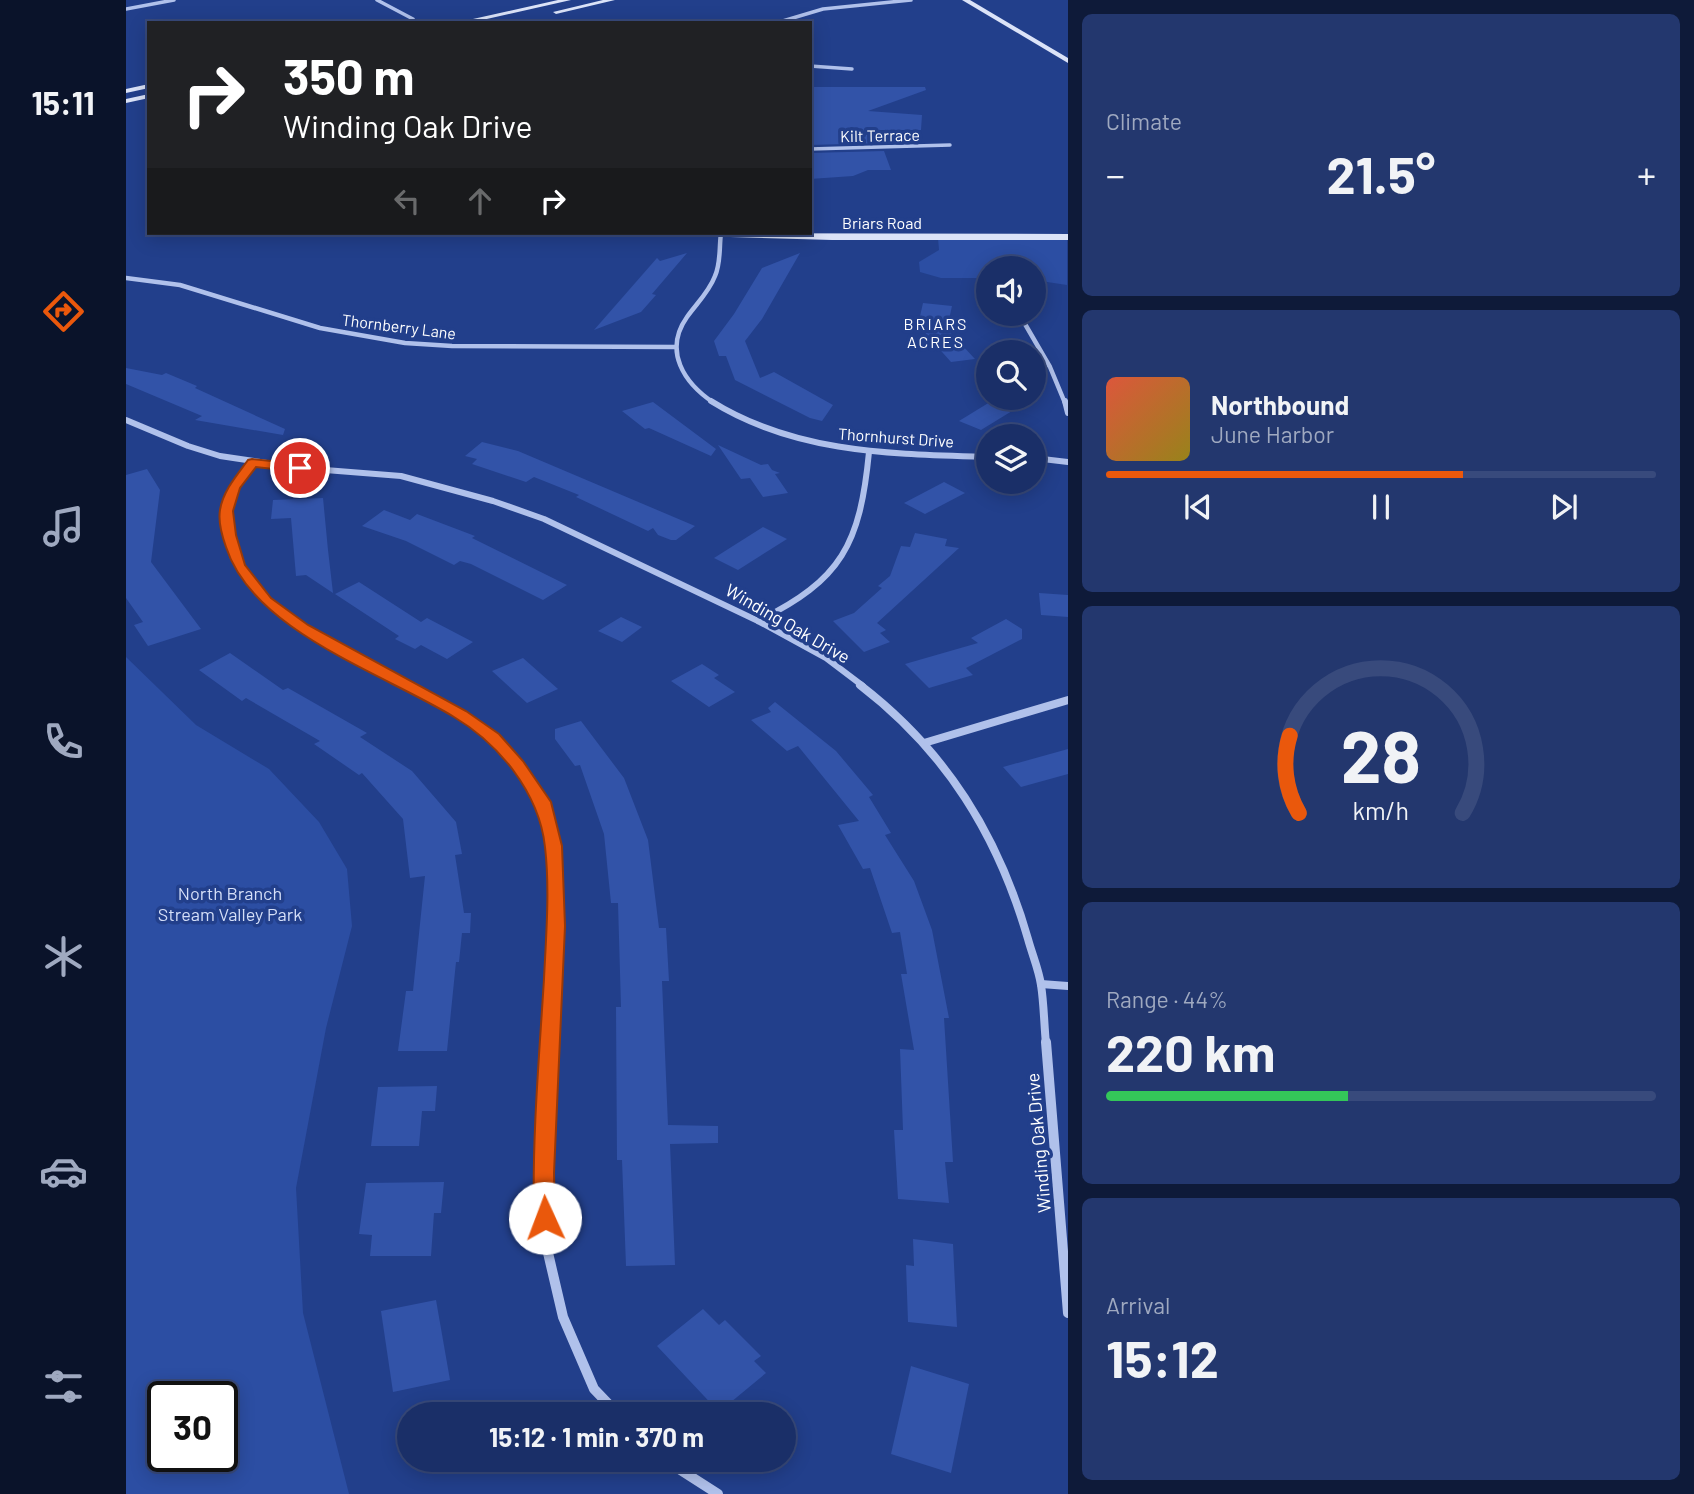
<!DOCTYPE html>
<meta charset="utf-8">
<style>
:root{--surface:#1a2f68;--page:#23376e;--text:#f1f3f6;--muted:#9fa9c0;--line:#384a7c;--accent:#ea580c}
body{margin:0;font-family:Barlow,sans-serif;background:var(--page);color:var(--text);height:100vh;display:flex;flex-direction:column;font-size:26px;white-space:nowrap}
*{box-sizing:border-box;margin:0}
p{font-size:23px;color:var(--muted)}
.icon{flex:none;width:38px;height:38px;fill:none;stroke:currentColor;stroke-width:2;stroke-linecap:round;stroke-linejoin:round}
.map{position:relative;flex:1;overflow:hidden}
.drawer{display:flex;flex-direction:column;gap:14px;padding:14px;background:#0e1a39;width:626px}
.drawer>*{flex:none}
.hud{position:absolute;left:21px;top:21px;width:665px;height:214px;border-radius:0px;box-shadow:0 4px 18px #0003,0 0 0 2px var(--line);background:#202124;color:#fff;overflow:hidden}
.controls{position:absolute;left:850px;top:256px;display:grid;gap:14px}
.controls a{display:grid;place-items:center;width:70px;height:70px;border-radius:50%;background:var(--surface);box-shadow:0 4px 18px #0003,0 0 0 2px var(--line);font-size:35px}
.speed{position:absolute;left:21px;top:1381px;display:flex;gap:14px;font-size:35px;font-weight:700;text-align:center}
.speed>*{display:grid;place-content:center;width:91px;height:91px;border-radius:50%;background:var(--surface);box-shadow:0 4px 18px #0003,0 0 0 2px var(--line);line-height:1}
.speed .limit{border:4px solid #111;border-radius:10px;background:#fff;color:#111}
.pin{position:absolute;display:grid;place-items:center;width:60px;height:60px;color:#fff;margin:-30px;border:4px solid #fff;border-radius:50%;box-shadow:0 2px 7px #0007}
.me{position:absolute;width:77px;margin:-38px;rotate:358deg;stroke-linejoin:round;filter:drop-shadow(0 0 5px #0008)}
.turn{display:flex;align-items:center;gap:24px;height:147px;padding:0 21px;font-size:32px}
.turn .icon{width:91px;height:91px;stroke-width:2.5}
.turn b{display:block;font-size:49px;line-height:60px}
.lanes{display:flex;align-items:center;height:66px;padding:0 21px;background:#0003;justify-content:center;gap:35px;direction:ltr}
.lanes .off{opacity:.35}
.big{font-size:52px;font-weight:700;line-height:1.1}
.drawer .card{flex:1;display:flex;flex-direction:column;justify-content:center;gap:10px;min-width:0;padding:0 24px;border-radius:10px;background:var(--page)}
.drawer .dial{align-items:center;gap:0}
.dial svg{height:182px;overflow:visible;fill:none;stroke:var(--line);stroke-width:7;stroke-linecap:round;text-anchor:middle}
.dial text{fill:var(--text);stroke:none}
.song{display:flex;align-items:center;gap:21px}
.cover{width:84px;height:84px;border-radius:10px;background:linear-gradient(135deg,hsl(10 70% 55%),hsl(50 70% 35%))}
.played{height:7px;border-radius:4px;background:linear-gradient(90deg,var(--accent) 65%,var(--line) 65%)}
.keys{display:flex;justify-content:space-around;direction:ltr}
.heat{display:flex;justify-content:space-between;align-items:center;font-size:38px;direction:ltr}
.charge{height:10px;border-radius:5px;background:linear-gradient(90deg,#34c759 44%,var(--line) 0)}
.trip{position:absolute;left:271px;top:1402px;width:399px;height:70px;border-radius:35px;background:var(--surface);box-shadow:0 4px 18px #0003,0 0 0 2px var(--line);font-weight:700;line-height:70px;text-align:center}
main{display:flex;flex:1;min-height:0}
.tabs{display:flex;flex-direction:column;width:126px;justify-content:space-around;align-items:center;background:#0a132a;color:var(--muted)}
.tabs .icon{width:49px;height:49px}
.tabs .active{color:var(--accent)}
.tabs b{font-size:32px;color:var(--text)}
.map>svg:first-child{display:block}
.green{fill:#2c4ea3;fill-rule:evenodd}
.building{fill:#3253a8}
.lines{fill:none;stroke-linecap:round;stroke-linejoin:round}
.street-far4{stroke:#b0c1eb;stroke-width:3.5}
.street-far3{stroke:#b0c1eb;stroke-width:4.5}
.street-far2{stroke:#b0c1eb;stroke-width:6}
.street-far1{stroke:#b0c1eb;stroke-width:8}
.street{stroke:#b0c1eb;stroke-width:10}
.secondary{fill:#dbe3f8;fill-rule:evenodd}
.route{fill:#ea580c;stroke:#983908;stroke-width:2}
.labels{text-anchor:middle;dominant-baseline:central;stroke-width:7;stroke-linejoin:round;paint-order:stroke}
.far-street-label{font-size:16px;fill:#fff;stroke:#223f8b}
.far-neighbourhood-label{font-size:16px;letter-spacing:2px;fill:#fff;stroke:#223f8b}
.street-label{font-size:18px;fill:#fff;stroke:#223f8b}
.park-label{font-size:18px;fill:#d5dff8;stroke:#223f8b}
</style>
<main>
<nav class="tabs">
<b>15:11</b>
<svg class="icon active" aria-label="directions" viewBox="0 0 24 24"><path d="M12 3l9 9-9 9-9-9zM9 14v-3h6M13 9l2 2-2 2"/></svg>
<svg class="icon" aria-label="music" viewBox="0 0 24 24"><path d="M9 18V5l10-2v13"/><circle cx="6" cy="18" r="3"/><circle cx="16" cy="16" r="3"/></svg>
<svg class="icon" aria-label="phone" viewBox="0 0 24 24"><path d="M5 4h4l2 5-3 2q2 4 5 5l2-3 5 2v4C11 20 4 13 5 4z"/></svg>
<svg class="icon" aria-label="climate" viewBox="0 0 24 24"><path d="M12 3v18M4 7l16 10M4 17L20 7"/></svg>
<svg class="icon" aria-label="car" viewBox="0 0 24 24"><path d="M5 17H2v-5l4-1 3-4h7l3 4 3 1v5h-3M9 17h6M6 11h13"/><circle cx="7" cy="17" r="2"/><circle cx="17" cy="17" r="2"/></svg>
<svg class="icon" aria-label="filters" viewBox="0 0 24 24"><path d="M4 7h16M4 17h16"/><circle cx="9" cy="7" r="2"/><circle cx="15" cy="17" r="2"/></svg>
</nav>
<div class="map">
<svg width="942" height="1494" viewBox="0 0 942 1494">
<rect width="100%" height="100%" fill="#223f8b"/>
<!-- green -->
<g class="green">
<path d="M 941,237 L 941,285 L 908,280 L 908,268 L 863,268 L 863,278 L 815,278 L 794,272 L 793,262 L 813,250 L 812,238 Z"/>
<path d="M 0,657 L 70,725 L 143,769 L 193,822 L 221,869 L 226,926 L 200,1028 L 170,1188 L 177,1313 L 223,1494 L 0,1494 ZM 37,1396 L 96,1396 L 96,1456 L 37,1456 Z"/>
</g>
<!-- building -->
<g class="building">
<path d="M 684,87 L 799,87 L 800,90 L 742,111 L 796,115 L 795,130 L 751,130 L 755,143 L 684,145 Z"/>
<path d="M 758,151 L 765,170 L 742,170 L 727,176 L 684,179 L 684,153 Z"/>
<path d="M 561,253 L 526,294 L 530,295 L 515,312 L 468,330 L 531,258 L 534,261 Z"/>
<path d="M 674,253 L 636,319 L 619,341 L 634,378 L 648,372 L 707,405 L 696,421 L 684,418 L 609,380 L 600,356 L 593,356 L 588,341 L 608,314 L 636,268 Z"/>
<path d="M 797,303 L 826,306 L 821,329 L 849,359 L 825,362 L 792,325 Z"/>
<path d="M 0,368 L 36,375 L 40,373 L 71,386 L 69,388 L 159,429 L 157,435 L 69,420 L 76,416 L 0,384 Z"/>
<path d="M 527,402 L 590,449 L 585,456 L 523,428 L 519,429 L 496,411 Z"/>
<path d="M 864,402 L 886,411 L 855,430 L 833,421 Z"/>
<path d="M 356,442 L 392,451 L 569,526 L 550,540 L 545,540 L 532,535 L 527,528 L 522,531 L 450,497 L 453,495 L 408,477 L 400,482 L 346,464 L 351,459 L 339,456 Z"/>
<path d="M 592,445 L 635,465 L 642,464 L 646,470 L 654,473 L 649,474 L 662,493 L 637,497 L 624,478 L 615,479 Z"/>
<path d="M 21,469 L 34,490 L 25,562 L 75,629 L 22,646 L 8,625 L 17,622 L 0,598 L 0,475 Z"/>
<path d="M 818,482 L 839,493 L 799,514 L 778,503 Z"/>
<path d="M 197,498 L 202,550 L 207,593 L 180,575 L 170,576 L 165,518 L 145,519 L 147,500 Z"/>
<path d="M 258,510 L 284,520 L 291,514 L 349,536 L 346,538 L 441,585 L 417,600 L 345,564 L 334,561 L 328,565 L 280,541 L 236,526 Z"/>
<path d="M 637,527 L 661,539 L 612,570 L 588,558 Z"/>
<path d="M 789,533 L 821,539 L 819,546 L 833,548 L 751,623 L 760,630 L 754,633 L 764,642 L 738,652 L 707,621 L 728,613 L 756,588 L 752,586 L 764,576 L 775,546 L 784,547 Z"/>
<path d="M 233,582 L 295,622 L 301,618 L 347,642 L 321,659 L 295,645 L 289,649 L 269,639 L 273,636 L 209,594 Z"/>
<path d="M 913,593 L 942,595 L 942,617 L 915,615 Z"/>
<path d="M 495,617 L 516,627 L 496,642 L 472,631 Z"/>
<path d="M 880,619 L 896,629 L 896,639 L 840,668 L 847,675 L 803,688 L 779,664 L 852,643 L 845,638 Z"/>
<path d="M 104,653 L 157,690 L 162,688 L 241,733 L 234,737 L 286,771 L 330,822 L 336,854 L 329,855 L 338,913 L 345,913 L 344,933 L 336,933 L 333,962 L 330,962 L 321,1051 L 272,1051 L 280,991 L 287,991 L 299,876 L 284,878 L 277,819 L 236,773 L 233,775 L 188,744 L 194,741 L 120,698 L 116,701 L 73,670 Z"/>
<path d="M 397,658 L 432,689 L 401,703 L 366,671 Z"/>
<path d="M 576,664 L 593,675 L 588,678 L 609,692 L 583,707 L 545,681 Z"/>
<path d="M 649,702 L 710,751 L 747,795 L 743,797 L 765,833 L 759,835 L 788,881 L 806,930 L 823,1018 L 818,1018 L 827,1162 L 819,1162 L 823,1203 L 772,1199 L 768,1130 L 777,1130 L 774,1049 L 788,1050 L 775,974 L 781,974 L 774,932 L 766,933 L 744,868 L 737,869 L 712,825 L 733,821 L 672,746 L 661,751 L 625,720 L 645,712 L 642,708 Z"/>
<path d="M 455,721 L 498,778 L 522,840 L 533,928 L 540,928 L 543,981 L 536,981 L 542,1125 L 592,1126 L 592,1143 L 544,1144 L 549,1265 L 500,1266 L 496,1160 L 491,1160 L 490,1007 L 495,1007 L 492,903 L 485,903 L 478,834 L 454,765 L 449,766 L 429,739 L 429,729 Z"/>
<path d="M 942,749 L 942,774 L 895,787 L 877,767 Z"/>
<path d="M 311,1086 L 309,1111 L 296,1111 L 293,1146 L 245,1146 L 252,1087 Z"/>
<path d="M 318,1182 L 315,1213 L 308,1213 L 305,1256 L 244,1256 L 246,1235 L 233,1234 L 240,1183 Z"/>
<path d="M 787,1239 L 827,1244 L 831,1327 L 782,1322 L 780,1265 L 788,1266 Z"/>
<path d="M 310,1300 L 324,1380 L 267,1392 L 255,1311 Z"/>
<path d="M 577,1309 L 593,1325 L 599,1320 L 635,1356 L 628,1361 L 640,1373 L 593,1412 L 531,1346 Z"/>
<path d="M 785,1366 L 843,1384 L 825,1473 L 765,1454 Z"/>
</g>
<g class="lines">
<!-- street-far4 -->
<g class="street-far4">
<path d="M 251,0 L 287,19"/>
<path d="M 0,9 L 48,0"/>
<path d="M 650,23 L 697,9 L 785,0"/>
<path d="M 684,66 L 726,69"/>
<path d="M 684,149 L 824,145"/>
</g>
<!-- street-far3 -->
<g class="street-far3">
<path d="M 0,278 L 54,285 L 194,328 L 279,343 L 326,346 L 550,347"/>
<path d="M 899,324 L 924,367 L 939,403"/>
<path d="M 588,403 C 558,383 537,351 561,317 C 571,303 583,292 589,276 C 595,263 593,247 595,233"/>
</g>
<!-- street-far2 -->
<g class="street-far2">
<path d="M 585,401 C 670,454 767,454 863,457"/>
<path d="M 939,401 L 942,413"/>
<path d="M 0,420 L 62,446 L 94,456 L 174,468 L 275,476 L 367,501 L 418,519 L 632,621 L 700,658 L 737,686"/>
<path d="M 908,458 L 942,462"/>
<path d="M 126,463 C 120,471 112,480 108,489 C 91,527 112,574 141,601 C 178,637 239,662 284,686"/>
<path d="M 632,621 C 716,580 734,544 743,452"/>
</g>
<!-- street-far1 -->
<g class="street-far1">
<path d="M 281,685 C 310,700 342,715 367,737 C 386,754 404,778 415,801 C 442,854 427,982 424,1044"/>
<path d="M 734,685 C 820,751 872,835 902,939 C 906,954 913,970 915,985 C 918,1004 918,1024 920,1044"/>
<path d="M 798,743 L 942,700"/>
<path d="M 915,984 L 942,986"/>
</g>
<!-- street -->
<g class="street">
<path d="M 424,1042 L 417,1173 L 419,1240 L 437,1317 L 468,1389 L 492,1414"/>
<path d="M 920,1042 L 942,1313"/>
<path d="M 539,1460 L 592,1494"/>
</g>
<!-- secondary -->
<g class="secondary">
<path d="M 432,0 L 445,0 L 343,23 L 329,23 Z"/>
<path d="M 477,0 L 489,0 L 430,14 L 427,12 Z"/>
<path d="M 836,0 L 844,0 L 942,58 L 942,63 Z"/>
<path d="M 23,84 L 23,88 L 0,93 L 0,89 Z"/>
<path d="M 23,94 L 23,98 L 0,103 L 0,99 Z"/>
<path d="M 567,233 L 942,234 L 942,240 L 706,240 L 571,236 Z"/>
</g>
</g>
<!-- route -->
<path class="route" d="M 126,459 L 174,464 L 180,468 L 174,472 L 130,467 L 114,488 L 107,511 L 110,535 L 119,565 L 145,598 L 182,625 L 340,711 L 373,734 L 397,761 L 425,802 L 436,846 L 439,926 L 428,1173 L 429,1218 L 426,1224 L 419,1227 L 411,1224 L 408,1218 C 406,1138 413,1059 418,979 C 420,936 424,890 419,847 C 416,818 404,793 387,770 C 371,749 350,730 328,717 C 256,673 127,631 100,547 C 96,536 92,522 94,510 C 97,491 111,475 122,460 Z"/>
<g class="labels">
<!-- far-street labels -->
<g class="far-street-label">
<text transform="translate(754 135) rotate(-1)">Kilt Terrace</text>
<text x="756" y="222">Briars Road</text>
<text transform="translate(273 326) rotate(7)">Thornberry Lane</text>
<text transform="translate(770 437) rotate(4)">Thornhurst Drive</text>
</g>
<!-- far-neighbourhood labels -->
<g class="far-neighbourhood-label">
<text x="810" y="323">BRIARS<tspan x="810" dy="18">ACRES</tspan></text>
</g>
<!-- street labels -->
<g class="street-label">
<text transform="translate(662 623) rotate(30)">Winding Oak Drive</text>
<text transform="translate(912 1143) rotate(-95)">Winding Oak Drive</text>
</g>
<!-- park labels -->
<g class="park-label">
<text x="104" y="893">North Branch<tspan x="104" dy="21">Stream Valley Park</tspan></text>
</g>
</g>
</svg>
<div class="controls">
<a><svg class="icon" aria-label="sound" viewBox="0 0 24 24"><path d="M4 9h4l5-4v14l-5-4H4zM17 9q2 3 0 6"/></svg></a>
<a><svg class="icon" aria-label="search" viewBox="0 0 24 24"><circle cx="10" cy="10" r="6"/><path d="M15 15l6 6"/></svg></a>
<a><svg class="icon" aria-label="layers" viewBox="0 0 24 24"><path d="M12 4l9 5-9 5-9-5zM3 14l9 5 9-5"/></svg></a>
</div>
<div class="speed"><div class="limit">30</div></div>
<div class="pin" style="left:174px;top:468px;background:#d93025"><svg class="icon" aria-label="arrive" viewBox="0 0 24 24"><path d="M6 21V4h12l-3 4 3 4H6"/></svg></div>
<svg class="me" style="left:419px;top:1218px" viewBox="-20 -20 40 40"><circle r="19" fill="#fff"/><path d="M0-13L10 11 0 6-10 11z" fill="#ea580c"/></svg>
<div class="trip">15:12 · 1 min · 370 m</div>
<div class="hud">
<div class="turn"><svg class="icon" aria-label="right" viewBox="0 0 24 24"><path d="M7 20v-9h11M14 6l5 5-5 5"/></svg><div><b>350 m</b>Winding Oak Drive</div></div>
<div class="lanes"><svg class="icon off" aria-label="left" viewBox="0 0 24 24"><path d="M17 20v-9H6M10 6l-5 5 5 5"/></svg><svg class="icon off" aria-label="ahead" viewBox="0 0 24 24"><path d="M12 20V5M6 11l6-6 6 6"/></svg><svg class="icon" aria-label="right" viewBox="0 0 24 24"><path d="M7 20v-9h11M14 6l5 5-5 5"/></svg></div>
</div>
</div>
<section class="drawer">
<div class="card"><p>Climate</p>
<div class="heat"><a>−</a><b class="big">21.5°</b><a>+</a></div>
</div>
<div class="card">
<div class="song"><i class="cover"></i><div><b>Northbound</b><p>June Harbor</p></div></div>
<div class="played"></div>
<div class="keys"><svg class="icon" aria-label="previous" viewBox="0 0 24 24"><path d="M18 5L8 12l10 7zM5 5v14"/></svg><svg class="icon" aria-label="pause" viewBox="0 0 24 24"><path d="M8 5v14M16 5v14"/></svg><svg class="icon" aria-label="next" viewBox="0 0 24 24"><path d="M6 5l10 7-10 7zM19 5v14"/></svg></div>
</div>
<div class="card dial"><svg viewBox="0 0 100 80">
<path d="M14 69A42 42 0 1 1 86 69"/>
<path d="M14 69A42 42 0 0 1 10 35" stroke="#ea580c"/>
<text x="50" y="56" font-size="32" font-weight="700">28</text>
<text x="50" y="72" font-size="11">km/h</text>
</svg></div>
<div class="card"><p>Range · 44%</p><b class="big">220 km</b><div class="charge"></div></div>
<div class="card"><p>Arrival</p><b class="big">15:12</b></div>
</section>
</main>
